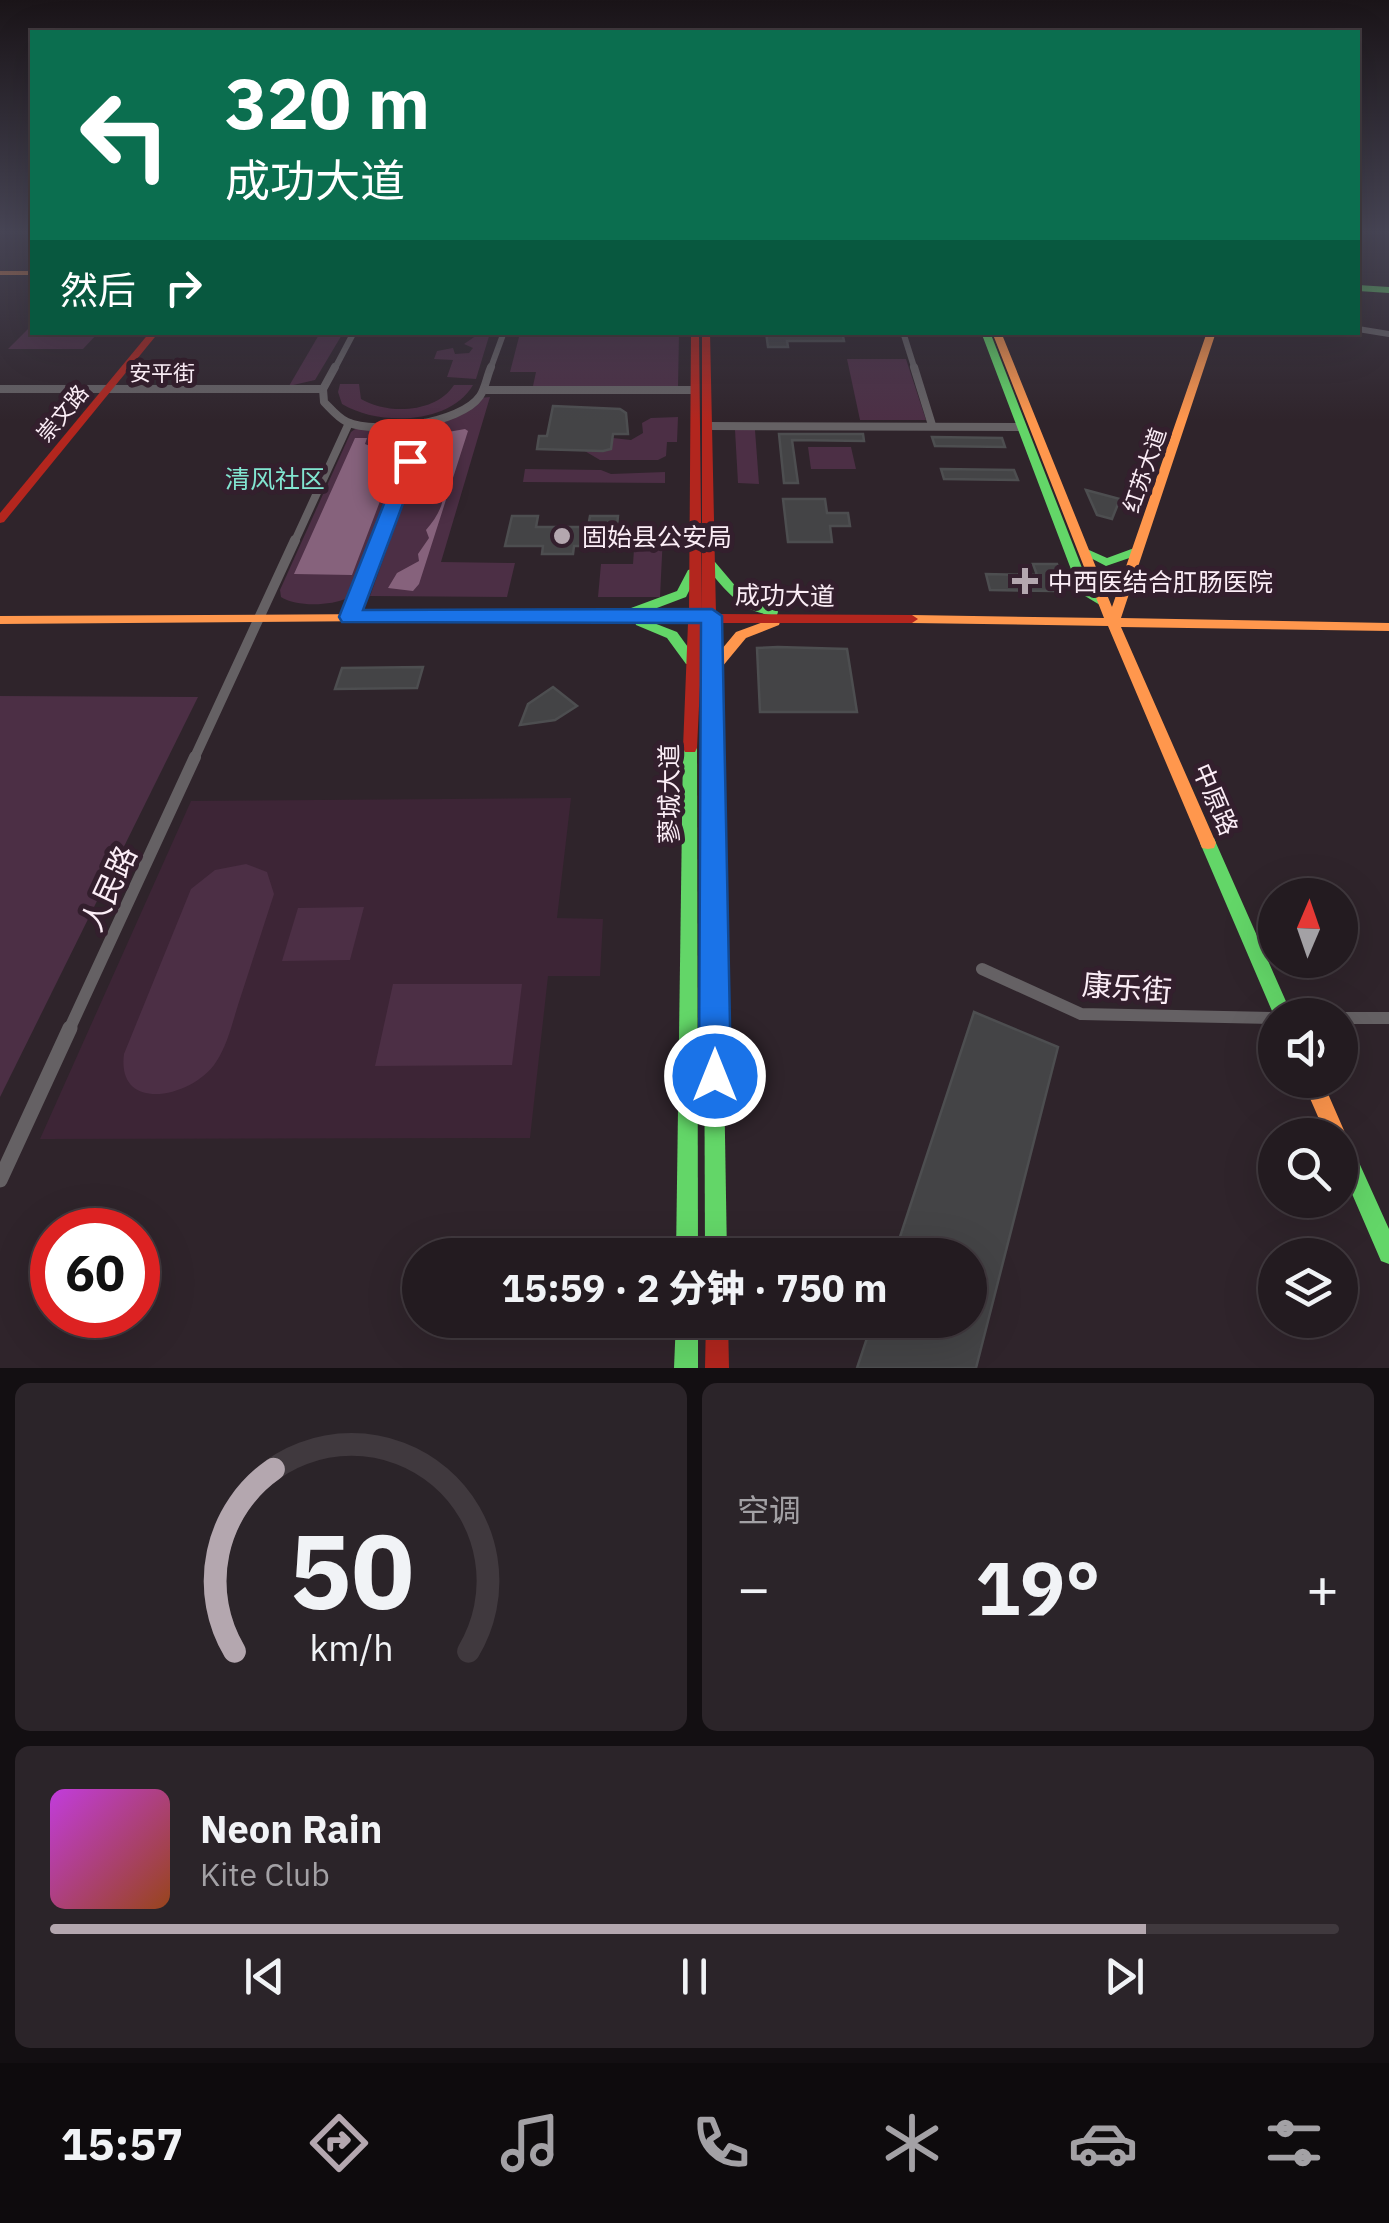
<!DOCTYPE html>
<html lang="zh">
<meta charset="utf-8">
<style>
:root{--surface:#231b20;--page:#2b2429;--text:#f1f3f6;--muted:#a3a1a5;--line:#40393e;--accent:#b4a7af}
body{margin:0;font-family:"IBM Plex Sans","Noto Sans SC",sans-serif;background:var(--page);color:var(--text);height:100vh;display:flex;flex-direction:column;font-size:38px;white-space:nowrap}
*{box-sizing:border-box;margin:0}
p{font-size:32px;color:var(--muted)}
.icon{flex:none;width:55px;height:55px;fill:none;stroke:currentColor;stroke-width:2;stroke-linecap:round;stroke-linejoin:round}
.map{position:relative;height:1368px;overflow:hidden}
.side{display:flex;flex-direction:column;gap:15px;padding:15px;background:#130f12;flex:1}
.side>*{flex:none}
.banner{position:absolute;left:30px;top:30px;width:1330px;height:305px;border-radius:0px;box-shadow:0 10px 40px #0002,0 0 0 2px var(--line);background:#0b6e4f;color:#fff;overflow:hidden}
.needle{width:65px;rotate:2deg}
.fabs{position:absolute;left:1258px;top:878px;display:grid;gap:20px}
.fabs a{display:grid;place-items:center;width:100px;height:100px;border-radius:50%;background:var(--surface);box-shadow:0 10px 40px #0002,0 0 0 2px var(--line);font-size:50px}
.speed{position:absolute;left:30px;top:1208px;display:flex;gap:20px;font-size:50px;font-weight:700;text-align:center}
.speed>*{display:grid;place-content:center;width:130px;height:130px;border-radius:50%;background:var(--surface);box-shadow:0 10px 40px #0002,0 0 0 2px var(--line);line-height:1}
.speed .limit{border:15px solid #d22;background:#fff;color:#111}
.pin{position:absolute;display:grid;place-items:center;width:85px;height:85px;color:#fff;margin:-42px;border-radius:20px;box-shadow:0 5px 15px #0006}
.me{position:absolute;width:110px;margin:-55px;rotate:0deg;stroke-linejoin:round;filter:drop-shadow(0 0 8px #0008)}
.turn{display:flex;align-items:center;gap:35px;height:210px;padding:0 30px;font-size:45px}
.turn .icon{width:130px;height:130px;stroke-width:2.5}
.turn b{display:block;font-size:70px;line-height:85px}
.then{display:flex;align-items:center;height:95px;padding:0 30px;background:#0003;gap:20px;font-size:38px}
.big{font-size:75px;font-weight:800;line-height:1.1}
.side .tile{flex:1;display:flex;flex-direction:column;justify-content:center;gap:15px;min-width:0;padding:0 35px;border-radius:15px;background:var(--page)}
.side .dial{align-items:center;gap:0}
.dial svg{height:260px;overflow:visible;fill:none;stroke:var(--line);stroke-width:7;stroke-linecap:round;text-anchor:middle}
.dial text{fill:var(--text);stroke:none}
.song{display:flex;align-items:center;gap:30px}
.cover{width:120px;height:120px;border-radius:15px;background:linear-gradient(135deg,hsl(290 70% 55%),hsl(20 70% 35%))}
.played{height:10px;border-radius:5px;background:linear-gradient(90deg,var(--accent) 85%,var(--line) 85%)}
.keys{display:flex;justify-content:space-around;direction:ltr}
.heat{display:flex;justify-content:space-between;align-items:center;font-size:55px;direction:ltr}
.side .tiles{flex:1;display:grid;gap:15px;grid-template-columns:1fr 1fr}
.tile:last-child{grid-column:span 2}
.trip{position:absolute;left:402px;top:1238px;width:585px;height:100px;border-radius:50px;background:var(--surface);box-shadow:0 10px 40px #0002,0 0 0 2px var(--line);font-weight:800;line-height:100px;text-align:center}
.dock{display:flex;height:160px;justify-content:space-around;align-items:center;background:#0e0b0d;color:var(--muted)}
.dock .icon{width:70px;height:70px}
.dock .on{color:var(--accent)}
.dock b{font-size:45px;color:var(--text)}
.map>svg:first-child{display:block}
.built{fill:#3d2536}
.green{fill:#4c2f45}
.water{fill:#86627c}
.building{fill:#444446;stroke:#4d4e50;stroke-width:2.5}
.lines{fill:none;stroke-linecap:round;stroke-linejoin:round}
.street-far4{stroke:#656164;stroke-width:6}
.street-far3{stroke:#656164;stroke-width:8}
.street-far2{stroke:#656164;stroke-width:10}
.street-far1{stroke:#656164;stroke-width:12}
.street{stroke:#656164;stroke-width:15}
.fast{fill:#63d668;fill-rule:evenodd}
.slow{fill:#ff974d;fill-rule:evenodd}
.jam{fill:#b3261e;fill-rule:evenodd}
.route{fill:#1a73e8;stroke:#114b97;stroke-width:2.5}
.poi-dot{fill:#b4a7af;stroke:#331f2d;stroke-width:4}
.labels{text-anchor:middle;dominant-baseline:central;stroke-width:10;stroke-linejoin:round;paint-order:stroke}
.far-street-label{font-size:22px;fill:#fbedf6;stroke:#331f2d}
.far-quarter-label{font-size:25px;fill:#82e6d1;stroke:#331f2d}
.poi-label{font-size:25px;fill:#fbedf6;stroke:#331f2d;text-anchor:start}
.street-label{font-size:25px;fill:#fbedf6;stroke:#331f2d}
.near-street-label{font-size:30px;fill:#fbedf6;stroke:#331f2d}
</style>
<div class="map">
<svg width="1389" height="1368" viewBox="0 0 1389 1368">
<rect width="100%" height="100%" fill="#2f242b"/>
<!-- built -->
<path class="built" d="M 571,798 L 557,918 L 603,919 L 600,976 L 548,976 L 530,1138 L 40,1139 L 191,801 Z"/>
<!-- green -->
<g class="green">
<path d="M 32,325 L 32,332 L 98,333 L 83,349 L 8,349 Z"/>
<path d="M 320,333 L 343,333 L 315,380 L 289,386 Z"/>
<path d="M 480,333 L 490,333 L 476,379 L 447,377 L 453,360 L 434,359 L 437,351 L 453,348 L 455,354 L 469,353 L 473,348 L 464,344 Z"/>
<path d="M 520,333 L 679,333 L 678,387 L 533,386 L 536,372 L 510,372 Z"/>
<path d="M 847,359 L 906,359 L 926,420 L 860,420 Z"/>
<path d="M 340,384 L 359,384 L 361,399 C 388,415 436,413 454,385 L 473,385 C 450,425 378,426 342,404 L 338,392 Z"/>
<path d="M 490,397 L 441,562 L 515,563 L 507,597 L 370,596 L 433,421 L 479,398 Z"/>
<path d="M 678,417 L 677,442 L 667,442 L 666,456 L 658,460 L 600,460 L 583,450 L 611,449 L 613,438 L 631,440 L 643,433 L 642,423 L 651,418 Z"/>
<path d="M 358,427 L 412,428 L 347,598 C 331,606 296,607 281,597 L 280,590 L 351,432 Z"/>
<path d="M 735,430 L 755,430 L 759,484 L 738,483 Z"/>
<path d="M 808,447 L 851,447 L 856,469 L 811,469 Z"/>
<path d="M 525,469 L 601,470 L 611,474 L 665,472 L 665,483 L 523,482 Z"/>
<path d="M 635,535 L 663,535 L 660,597 L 598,597 L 601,564 L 633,564 Z"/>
<path d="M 0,696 L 198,697 L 0,1097 Z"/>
<path d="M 246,864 L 267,872 L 274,894 C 262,931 250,968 238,1005 C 232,1024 227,1046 216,1062 C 194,1097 116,1115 124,1054 L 191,889 L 215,870 Z"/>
<path d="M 364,907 L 350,960 L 282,961 L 298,908 Z"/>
<path d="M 393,984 L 522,984 L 512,1065 L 375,1066 Z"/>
</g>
<!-- water -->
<g class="water">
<path d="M 465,429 L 468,431 L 419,584 L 413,591 L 388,588 L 397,573 L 419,561 L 418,554 L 429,538 L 426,530 C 440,514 450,494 439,475 C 448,460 443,446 448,432 Z"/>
<path d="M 355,438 L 367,438 L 365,444 L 375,448 L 391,438 L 404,438 L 352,575 L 294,574 Z"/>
</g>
<!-- building -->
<g class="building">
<path d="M 766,332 L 842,332 L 844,341 L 787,341 L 788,347 L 768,347 Z"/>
<path d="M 553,406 L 620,409 L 626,413 L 628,434 L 613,434 L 611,449 L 603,451 L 537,449 L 539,436 L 547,436 Z"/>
<path d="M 779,434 L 863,434 L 864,441 L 792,440 L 798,483 L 784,483 Z"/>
<path d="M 932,437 L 1002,438 L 1005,447 L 935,446 Z"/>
<path d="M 941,469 L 1014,470 L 1018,480 L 944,479 Z"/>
<path d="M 1086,490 L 1120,499 L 1112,519 L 1097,515 Z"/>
<path d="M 783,499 L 825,499 L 827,513 L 848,513 L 850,526 L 830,526 L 832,542 L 788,542 Z"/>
<path d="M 512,516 L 538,516 L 536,527 L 588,527 L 590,516 L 618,516 L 615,546 L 574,546 L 573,554 L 542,554 L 543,546 L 505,546 Z"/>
<path d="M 1033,564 L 1057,564 L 1065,587 L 1055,591 L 990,590 L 986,574 L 1037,575 Z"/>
<path d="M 778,647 L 847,649 L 857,712 L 760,712 L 757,648 Z"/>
<path d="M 423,667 L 417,688 L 335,689 L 342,668 Z"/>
<path d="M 553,687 L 577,706 L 555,720 L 520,725 L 528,704 Z"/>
<path d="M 974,1012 L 1058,1047 L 976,1368 L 857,1368 L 873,1320 L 970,1320 L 970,1255 L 894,1255 Z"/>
</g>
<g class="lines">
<!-- street-far4 -->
<g class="street-far4">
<path d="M 1358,329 L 1389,334"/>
<path d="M 903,332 L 915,370"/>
<path d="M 334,370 L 354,332"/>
<path d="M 490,370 L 504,332"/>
</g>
<!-- street-far3 -->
<g class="street-far3">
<path d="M 335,367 L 323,389 L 324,402 C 331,409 338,418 347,422 C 376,435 461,424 480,396 C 485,389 487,376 491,367"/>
<path d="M 914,367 L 932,425"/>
<path d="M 0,389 L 323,389"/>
<path d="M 486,390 L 694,390"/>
<path d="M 706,426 L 1021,427"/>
<path d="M 294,543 L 349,423"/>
<path d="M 379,543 L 425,423"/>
</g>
<!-- street-far2 -->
<g class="street-far2">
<path d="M 350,617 L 380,540"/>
<path d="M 194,759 L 295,540"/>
</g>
<!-- street-far1 -->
<g class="street-far1">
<path d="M 982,969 L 1081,1014 L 1275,1018"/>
<path d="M 1340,1018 L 1389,1018"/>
<path d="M 69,1030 L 195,757"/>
</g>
<!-- street -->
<path class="street" d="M 0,1180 L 70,1028"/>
<!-- fast -->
<g class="fast">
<path d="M 1358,285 L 1389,287 L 1389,293 L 1358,291 Z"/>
<path d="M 981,332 L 990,332 L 1091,591 L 1110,602 L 1108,605 L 1100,605 L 1080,593 Z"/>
<path d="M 1137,547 L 1141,548 L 1143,551 L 1141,554 L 1106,566 L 1083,554 L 1089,550 L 1107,558 Z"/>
<path d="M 711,561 L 715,562 L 743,595 L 777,609 L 778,612 L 777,615 C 744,616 723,588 705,565 Z"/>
<path d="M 692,569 L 698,573 L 686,597 L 641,614 L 631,614 L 630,611 L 631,608 L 677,591 L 688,570 Z"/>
<path d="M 641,618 L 677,632 L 698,661 L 696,664 L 686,664 L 667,638 L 636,625 L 635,622 Z"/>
<path d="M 690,743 L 695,744 L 697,748 L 698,1255 L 676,1255 L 683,748 L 685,744 Z"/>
<path d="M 1208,837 L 1214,838 L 1216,843 L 1292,1015 L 1275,1015 L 1275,1018 L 1200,843 L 1202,838 Z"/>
<path d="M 713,950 L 719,953 L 722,958 L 727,1255 L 705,1255 L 704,958 L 707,953 Z"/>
<path d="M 1340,1133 L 1347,1136 L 1389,1229 L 1389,1264 L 1381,1261 L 1340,1166 L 1340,1135 L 1335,1135 Z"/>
<path d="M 676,1320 L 698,1320 L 698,1368 L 674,1368 Z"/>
</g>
<!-- slow -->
<g class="slow">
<rect x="0" y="271" width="32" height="4"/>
<path d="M 992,332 L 1001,332 L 1112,607 L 1207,332 L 1216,332 L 1121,618 L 1389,623 L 1389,631 L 1121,627 L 1216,843 L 1214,848 L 1208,849 L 1202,848 L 1200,843 L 1108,626 L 912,623 L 906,619 L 912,615 L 1104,618 Z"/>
<path d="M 376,614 L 382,618 L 381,621 L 0,624 L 0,616 Z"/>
<path d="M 774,618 L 780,622 L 779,625 L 746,638 L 717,673 L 707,673 L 705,670 L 707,667 L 736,632 Z"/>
<path d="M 1302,1080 L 1322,1080 L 1346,1135 L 1343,1142 L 1340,1143 L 1340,1135 L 1326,1135 Z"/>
</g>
<!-- jam -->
<g class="jam">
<path d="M 150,332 L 159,332 L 4,522 L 0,523 L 0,513 Z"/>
<path d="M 691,332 L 699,332 L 702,614 L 702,332 L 710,332 L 716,614 L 912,615 L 918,619 L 912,623 L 716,623 L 722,958 L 719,963 L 713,966 L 707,963 L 704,958 L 703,623 L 697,748 L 695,752 L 685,752 L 683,748 L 688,623 L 376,622 L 370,618 L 376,614 L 689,614 Z"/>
<path d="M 706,1320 L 728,1320 L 729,1368 L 705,1368 Z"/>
</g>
</g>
<!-- sky -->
<linearGradient id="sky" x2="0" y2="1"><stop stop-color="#1a1418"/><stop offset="0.55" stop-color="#474555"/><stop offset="1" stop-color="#474555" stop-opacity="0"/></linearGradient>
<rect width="1389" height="421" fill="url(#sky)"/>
<!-- route -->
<path class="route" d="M 410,455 L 419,461 L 363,610 L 712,609 L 722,616 L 731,1076 L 726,1087 L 715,1092 L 704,1087 L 699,1076 L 701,623 L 342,622 L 339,617 L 401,461 Z"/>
<!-- markers -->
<g class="poi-dot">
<circle cx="562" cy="536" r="10"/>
<path d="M1020 566h10v10h10v10h-10v10h-10v-10h-10v-10h10z"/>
</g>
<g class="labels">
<!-- far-street labels -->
<g class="far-street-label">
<text x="162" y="372">安平街</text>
<text transform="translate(62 413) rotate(-50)">崇文路</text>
<text transform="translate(1144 470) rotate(-71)">红苏大道</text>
</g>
<!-- far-quarter labels -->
<g class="far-quarter-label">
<text x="275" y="478">清风社区</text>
</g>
<!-- poi labels -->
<g class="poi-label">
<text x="582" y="536">固始县公安局</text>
<text x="1048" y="581">中西医结合肛肠医院</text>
</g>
<!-- street labels -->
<g class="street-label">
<text transform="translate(785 595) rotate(1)">成功大道</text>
<text transform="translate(668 794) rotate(-90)">蓼城大道</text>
<text transform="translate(1216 799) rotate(67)">中原路</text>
</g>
<!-- near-street labels -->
<g class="near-street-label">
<text transform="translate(108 888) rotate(-65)">人民路</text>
<text transform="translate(1127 987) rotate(5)">康乐街</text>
</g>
</g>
</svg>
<div class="fabs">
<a><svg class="needle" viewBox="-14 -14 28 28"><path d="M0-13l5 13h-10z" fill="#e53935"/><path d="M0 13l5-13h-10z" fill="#a3a1a5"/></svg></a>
<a><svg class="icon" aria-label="sound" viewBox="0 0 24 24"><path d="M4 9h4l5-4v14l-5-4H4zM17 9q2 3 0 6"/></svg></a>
<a><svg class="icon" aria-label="search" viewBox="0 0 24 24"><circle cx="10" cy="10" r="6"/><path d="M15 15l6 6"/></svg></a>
<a><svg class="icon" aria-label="layers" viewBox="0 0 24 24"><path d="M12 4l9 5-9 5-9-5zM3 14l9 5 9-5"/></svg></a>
</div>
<div class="speed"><div class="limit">60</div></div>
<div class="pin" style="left:410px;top:461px;background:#d93025"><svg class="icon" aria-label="arrive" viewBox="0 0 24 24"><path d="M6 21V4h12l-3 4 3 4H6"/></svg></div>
<svg class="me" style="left:715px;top:1076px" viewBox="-20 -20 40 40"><circle r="17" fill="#1a73e8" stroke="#fff" stroke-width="3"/><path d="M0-11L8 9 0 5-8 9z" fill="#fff"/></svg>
<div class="trip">15:59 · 2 分钟 · 750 m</div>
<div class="banner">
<div class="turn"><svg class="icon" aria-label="left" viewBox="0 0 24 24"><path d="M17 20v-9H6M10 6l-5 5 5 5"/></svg><div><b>320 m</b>成功大道</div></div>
<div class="then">然后<svg class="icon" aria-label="right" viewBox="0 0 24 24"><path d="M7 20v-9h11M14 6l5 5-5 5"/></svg></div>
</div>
</div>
<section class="side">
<div class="tiles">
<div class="tile dial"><svg viewBox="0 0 100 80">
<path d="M14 69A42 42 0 1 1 86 69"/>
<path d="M14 69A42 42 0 0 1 26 13" stroke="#b4a7af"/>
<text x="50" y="56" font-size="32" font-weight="700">50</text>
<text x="50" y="72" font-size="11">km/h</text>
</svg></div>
<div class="tile"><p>空调</p>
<div class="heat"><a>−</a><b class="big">19°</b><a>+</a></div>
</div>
<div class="tile">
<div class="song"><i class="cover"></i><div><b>Neon Rain</b><p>Kite Club</p></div></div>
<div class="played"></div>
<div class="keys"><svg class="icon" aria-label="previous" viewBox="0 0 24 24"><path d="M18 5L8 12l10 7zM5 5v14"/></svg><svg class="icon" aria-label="pause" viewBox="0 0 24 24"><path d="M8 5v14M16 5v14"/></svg><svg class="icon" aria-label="next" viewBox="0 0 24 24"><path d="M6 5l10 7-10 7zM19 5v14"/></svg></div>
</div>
</div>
</section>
<nav class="dock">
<b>15:57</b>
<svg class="icon on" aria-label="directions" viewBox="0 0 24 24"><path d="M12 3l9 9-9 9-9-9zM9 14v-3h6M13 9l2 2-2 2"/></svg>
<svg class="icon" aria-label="music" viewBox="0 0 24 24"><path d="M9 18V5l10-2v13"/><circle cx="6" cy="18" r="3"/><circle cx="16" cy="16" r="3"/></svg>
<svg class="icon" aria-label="phone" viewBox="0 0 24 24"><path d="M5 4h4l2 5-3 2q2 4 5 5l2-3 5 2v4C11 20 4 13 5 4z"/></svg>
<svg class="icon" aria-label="climate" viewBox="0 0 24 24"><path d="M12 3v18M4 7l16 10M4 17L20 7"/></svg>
<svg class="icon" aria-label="car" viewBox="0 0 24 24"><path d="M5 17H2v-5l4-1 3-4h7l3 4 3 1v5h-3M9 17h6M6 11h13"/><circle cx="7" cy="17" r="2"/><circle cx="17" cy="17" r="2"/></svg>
<svg class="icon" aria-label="filters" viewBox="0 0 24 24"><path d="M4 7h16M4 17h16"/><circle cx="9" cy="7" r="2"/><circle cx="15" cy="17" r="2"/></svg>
</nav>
